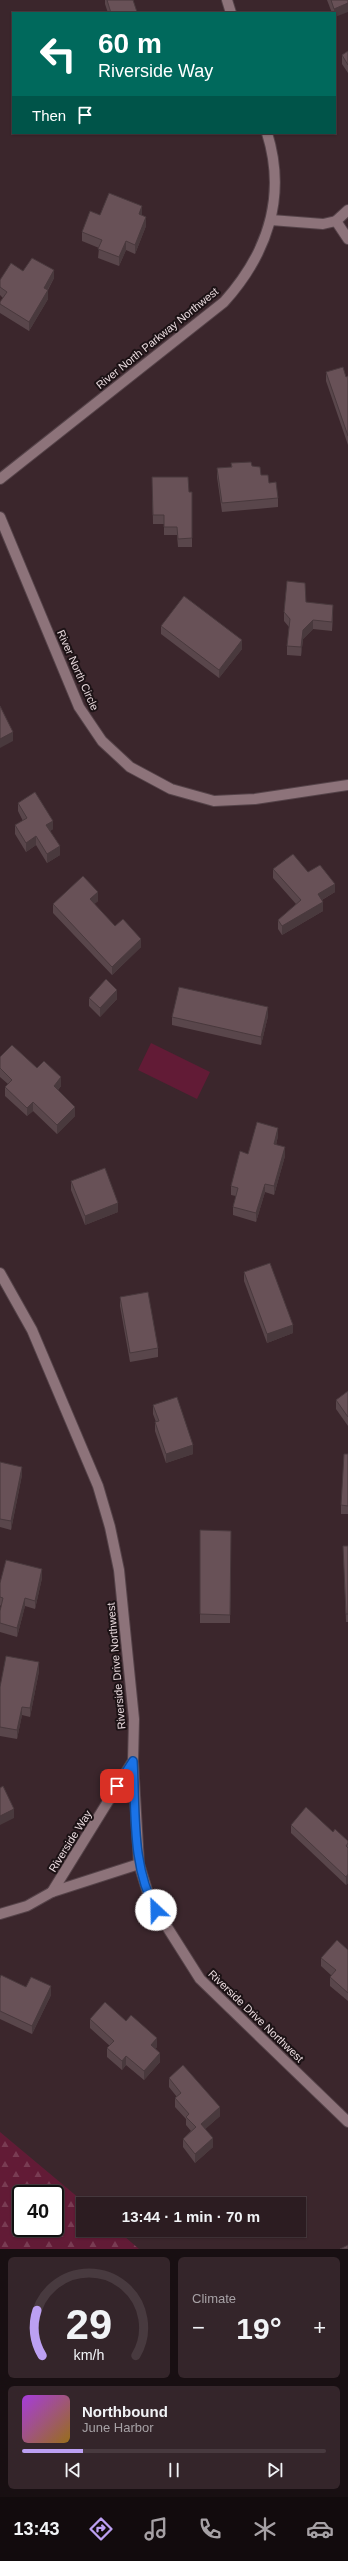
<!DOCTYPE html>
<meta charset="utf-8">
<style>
:root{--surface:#2c1c21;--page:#34252a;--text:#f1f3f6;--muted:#a6a1a5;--line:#483a3f;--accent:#bca0f2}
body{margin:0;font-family:Helvetica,sans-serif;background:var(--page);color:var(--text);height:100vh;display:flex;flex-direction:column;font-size:15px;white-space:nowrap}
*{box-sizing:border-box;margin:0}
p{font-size:13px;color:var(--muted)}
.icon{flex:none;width:22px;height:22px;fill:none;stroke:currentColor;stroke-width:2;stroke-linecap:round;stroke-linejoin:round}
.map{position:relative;height:2249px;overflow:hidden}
.panel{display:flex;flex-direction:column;gap:8px;padding:8px;background:#180f12;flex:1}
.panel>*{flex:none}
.guide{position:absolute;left:12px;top:12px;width:324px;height:122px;border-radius:0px;box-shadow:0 1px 3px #0004,0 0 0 1px var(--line);background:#00695c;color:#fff;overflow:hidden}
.speed{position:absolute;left:12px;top:2185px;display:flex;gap:8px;font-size:20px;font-weight:700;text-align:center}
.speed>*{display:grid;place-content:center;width:52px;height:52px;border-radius:50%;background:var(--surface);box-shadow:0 1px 3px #0004,0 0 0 1px var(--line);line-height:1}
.speed .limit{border:2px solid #111;border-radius:6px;background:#fff;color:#111}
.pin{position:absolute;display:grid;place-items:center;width:34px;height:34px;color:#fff;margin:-17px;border-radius:8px;box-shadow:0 2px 6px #0006}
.me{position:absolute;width:44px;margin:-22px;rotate:336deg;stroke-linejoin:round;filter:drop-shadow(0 0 3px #0008)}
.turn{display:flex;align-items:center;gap:14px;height:84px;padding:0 20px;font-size:18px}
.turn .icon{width:52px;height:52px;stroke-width:2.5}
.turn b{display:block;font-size:28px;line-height:34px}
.then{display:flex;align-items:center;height:38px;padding:0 20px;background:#0003;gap:8px;font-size:15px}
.big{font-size:30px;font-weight:600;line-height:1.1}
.panel .widget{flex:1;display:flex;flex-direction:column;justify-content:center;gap:6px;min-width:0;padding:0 14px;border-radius:6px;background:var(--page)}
.panel .dial{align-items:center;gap:0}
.dial svg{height:104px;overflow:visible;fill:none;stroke:var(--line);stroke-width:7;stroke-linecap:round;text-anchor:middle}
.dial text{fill:var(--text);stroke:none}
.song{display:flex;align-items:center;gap:12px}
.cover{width:48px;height:48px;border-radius:6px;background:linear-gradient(135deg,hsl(280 70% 55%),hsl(40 70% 35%))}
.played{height:4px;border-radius:2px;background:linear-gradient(90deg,var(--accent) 20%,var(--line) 20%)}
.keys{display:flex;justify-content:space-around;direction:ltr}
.heat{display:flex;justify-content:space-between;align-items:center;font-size:22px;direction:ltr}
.panel .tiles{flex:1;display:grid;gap:8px;grid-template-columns:1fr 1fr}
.widget:last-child{grid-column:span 2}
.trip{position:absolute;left:76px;top:2197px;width:230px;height:40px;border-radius:0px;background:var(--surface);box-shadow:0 1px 3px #0004,0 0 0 1px var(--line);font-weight:600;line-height:40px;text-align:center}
.dock{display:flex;height:64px;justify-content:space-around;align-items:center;background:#120b0d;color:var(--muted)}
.dock .icon{width:28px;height:28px}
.dock .current{color:var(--accent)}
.dock b{font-size:18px;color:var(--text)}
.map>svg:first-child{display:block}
.forest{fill:url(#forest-firs);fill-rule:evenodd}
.pitch{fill:#621b36}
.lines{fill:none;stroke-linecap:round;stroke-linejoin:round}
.street-casing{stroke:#554349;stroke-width:12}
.secondary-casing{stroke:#554349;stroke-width:12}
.street{stroke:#8d737a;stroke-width:10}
.secondary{stroke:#8d737a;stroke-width:10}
.wall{fill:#59464b}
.shaded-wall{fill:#49393d}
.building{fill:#685157;stroke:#49393d}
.route-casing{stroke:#114b97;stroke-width:10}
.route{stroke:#1a73e8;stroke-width:7}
.labels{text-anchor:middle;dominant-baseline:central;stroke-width:4;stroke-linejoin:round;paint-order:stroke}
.street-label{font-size:11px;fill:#eadbdf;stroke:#1c1215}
</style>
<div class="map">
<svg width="348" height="2249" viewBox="0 0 348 2249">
<defs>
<pattern id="forest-firs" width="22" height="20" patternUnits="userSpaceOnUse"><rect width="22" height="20" fill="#621b36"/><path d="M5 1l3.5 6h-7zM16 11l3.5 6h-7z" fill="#793c53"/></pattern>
</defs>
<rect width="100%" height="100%" fill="#3b262c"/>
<!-- forest -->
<path class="forest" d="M 0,2132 L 86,2204 L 83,2204 L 83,2230 L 117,2230 L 139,2249 L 0,2249 ZM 21,2194 L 55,2194 L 55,2228 L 21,2228 Z"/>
<!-- pitch -->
<path class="pitch" d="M 151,1043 L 210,1072 L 197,1099 L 138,1070 Z"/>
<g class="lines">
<defs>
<g id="street">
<path d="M 227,0 L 231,13"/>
<path d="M 271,220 L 323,224 L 336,221 L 348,210"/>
<path d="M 336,221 L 348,239"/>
<path d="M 0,479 L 224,302 C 267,254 287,197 267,133"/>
<path d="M 0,517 L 79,707 L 102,741 L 130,767 L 171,789 L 214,801 L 255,799 L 348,785"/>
<path d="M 52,1892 L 133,1761"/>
<path d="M 0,1914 L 27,1906 L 52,1892 L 139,1864"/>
</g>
<path id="secondary" d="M 0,1273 L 32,1330 L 98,1486 L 110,1527 L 119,1570 L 134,1719 L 133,1761 L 139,1864 L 150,1900 L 200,1979 L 348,2122"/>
</defs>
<!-- street casing -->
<use href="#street" class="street-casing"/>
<!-- secondary casing -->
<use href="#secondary" class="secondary-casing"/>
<!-- street -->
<use href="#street" class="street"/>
<!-- secondary -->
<use href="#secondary" class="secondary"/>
</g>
<!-- wall -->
<g class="wall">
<path d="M 105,0 L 133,0 L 137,13 L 108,13 L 105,4 Z"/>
<path d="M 327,0 L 348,0 L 335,13 L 332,13 Z"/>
<path d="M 348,51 L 348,73 L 342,64 L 342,55 Z"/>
<path d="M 100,215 L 142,216 L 146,226 L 135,254 L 126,250 L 119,266 L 98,258 L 99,248 L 82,241 L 82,232 Z"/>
<path d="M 23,271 L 54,278 L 48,290 L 48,299 L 29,331 L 0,313 L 0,302 L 3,298 L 0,295 L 0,280 Z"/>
<path d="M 326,372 L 346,377 L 348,376 L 348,445 L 326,381 Z"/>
<path d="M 231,463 L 252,466 L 269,483 L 278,498 L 278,507 L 222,512 L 217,477 L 217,468 L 231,467 Z"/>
<path d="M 152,477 L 189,492 L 192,492 L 192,547 L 178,547 L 177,535 L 164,535 L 164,524 L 153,524 Z"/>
<path d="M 306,602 L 333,613 L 332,631 L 313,629 L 303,639 L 301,656 L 287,655 L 287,646 L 289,627 L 284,621 L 284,612 Z"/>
<path d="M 161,626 L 242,649 L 219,678 L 161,634 Z"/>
<path d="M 18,803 L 53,829 L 50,831 L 60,855 L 47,863 L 36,845 L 26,852 L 15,834 L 15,825 L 23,821 L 18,811 Z"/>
<path d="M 273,869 L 308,872 L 335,892 L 322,900 L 323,911 L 282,935 L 278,929 L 278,920 L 296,904 L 273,878 Z"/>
<path d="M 98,901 L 94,904 L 115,926 L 141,947 L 112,975 L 53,913 L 53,904 Z"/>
<path d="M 89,998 L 117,999 L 100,1017 L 89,1006 Z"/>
<path d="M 268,1016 L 261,1045 L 172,1025 L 172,1017 Z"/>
<path d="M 0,1057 L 37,1068 L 61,1086 L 58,1090 L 75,1116 L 57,1134 L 33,1111 L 27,1116 L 5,1096 L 5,1087 L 8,1084 L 0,1077 Z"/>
<path d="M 278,1136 L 276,1145 L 285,1156 L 274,1195 L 265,1192 L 256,1222 L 233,1215 L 233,1207 L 236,1196 L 231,1195 L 231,1186 L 248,1154 Z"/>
<path d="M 71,1181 L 118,1212 L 85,1225 L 71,1190 Z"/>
<path d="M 244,1272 L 293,1333 L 267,1343 L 244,1281 Z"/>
<path d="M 120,1297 L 158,1348 L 158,1357 L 130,1362 L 120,1306 Z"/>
<path d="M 348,1391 L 348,1426 L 336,1409 L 336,1400 Z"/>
<path d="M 153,1405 L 193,1454 L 166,1463 L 155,1431 L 155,1422 L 156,1422 L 153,1414 Z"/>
<path d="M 348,1454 L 348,1514 L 341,1514 L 341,1505 Z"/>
<path d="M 0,1462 L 22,1475 L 11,1530 L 0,1527 Z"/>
<path d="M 200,1530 L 231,1531 L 230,1623 L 200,1623 Z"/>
<path d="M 343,1546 L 348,1546 L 348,1622 L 346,1622 Z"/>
<path d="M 42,1578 L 35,1609 L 25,1606 L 17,1637 L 0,1632 L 0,1611 L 1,1606 L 0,1605 L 0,1583 Z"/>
<path d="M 39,1671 L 30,1717 L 22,1715 L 17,1739 L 0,1736 L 0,1687 Z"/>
<path d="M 291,1825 L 348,1841 L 348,1883 L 346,1885 L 291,1833 Z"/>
<path d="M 348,1950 L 348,2001 L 330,1986 L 330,1977 L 332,1976 L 321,1966 L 321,1958 Z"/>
<path d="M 0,1978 L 51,1995 L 32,2034 L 0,2019 Z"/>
<path d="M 90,2019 L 126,2021 L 157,2047 L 155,2049 L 160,2062 L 144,2080 L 126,2065 L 122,2070 L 107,2057 L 107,2048 L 110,2046 L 90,2028 Z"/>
<path d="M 169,2078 L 220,2116 L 205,2129 L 213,2147 L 195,2163 L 183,2147 L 183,2139 L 191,2131 L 186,2125 L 186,2119 L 175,2107 L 175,2098 L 177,2097 L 169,2087 Z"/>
</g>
<!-- shaded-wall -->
<g class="shaded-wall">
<path d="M 348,3 L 348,12 L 335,17 L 334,9 Z"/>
<path d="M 142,206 L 142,215 L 139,223 L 139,214 Z"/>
<path d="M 146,217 L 146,226 L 135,254 L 135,245 Z"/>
<path d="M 126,241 L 126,250 L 119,266 L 119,257 Z"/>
<path d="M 54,270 L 54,278 L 44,296 L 44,288 Z"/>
<path d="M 48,290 L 48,299 L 29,331 L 29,322 Z"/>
<path d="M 333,605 L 333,613 L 332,631 L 332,622 Z"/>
<path d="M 313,620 L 313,629 L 303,639 L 301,656 L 301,647 L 303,630 Z"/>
<path d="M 242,640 L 242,649 L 219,678 L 219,670 Z"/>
<path d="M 13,732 L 13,741 L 0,748 L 0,739 Z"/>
<path d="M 53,821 L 53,829 L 46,834 L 46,825 Z"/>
<path d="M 36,836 L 36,845 L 26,852 L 26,843 Z"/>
<path d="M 60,846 L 60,855 L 47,863 L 47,854 Z"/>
<path d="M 335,884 L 335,892 L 318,902 L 318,894 Z"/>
<path d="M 98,892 L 98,901 L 90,908 L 90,899 Z"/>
<path d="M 323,902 L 323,911 L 282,935 L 282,926 Z"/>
<path d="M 141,939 L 141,947 L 112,975 L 112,967 Z"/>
<path d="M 117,990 L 117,999 L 100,1017 L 100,1008 Z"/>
<path d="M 268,1007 L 268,1016 L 261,1045 L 261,1037 Z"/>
<path d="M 61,1077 L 61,1086 L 54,1094 L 54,1086 Z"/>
<path d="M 33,1102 L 33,1111 L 27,1116 L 27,1108 Z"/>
<path d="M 75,1107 L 75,1116 L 57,1134 L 57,1125 Z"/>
<path d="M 278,1128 L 278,1136 L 274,1153 L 274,1144 Z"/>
<path d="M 285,1147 L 285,1156 L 274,1195 L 274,1186 Z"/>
<path d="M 265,1184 L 265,1192 L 256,1222 L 256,1213 Z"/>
<path d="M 118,1203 L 118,1212 L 85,1225 L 85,1216 Z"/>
<path d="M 293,1325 L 293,1333 L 267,1343 L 267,1334 Z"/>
<path d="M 193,1445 L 193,1454 L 166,1463 L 166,1454 Z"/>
<path d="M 22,1467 L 22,1475 L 11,1530 L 11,1521 Z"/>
<path d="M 42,1569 L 42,1578 L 35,1609 L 35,1601 Z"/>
<path d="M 25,1598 L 25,1606 L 17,1637 L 17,1628 Z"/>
<path d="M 39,1662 L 39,1671 L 30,1717 L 30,1708 Z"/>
<path d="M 22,1707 L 22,1715 L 17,1739 L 17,1730 Z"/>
<path d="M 14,1809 L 14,1818 L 0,1825 L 0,1816 Z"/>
<path d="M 348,1874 L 348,1883 L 346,1885 L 346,1877 Z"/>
<path d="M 51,1986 L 51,1995 L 32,2034 L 32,2026 Z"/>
<path d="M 157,2038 L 157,2047 L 151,2054 L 151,2045 Z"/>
<path d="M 160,2053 L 160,2062 L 144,2080 L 144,2071 Z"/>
<path d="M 126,2056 L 126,2065 L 122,2070 L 122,2061 Z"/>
<path d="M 220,2107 L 220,2116 L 201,2133 L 201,2124 Z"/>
<path d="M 213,2138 L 213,2147 L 195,2163 L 195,2154 Z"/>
</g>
<!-- building -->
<g class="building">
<path d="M 107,0 L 133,0 L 137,12 L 135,13 L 111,13 Z"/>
<path d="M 331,0 L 348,0 L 348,3 L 334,9 Z"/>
<path d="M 348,51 L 348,65 L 342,55 Z"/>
<path d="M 109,193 L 142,206 L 139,214 L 146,217 L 135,245 L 126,241 L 119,257 L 98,249 L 102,240 L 82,232 L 90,211 L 100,215 Z"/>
<path d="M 32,258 L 54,270 L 44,288 L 48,290 L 29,322 L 0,304 L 0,302 L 7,292 L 0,287 L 0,280 L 11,263 L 23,271 Z"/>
<path d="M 343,367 L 346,377 L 348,376 L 348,436 L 326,372 Z"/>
<path d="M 251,462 L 252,466 L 260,467 L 261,475 L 268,475 L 269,483 L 276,482 L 278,498 L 222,503 L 217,468 L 232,467 L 231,463 Z"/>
<path d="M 152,477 L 188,477 L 189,492 L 192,492 L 192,538 L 178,539 L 177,527 L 164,527 L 164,515 L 153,515 Z"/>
<path d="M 287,581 L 305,583 L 306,602 L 333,605 L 332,622 L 313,620 L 303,630 L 301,647 L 287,646 L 290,619 L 284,612 Z"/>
<path d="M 184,596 L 242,640 L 219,670 L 161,626 Z"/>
<path d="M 0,706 L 13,732 L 0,739 Z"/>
<path d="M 35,792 L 53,821 L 46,825 L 60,846 L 47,854 L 36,836 L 26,843 L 15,825 L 27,818 L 18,803 Z"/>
<path d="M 293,854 L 308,872 L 320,865 L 335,884 L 318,894 L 323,902 L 282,926 L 278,920 L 301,900 L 273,869 Z"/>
<path d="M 83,876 L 98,892 L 90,899 L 115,926 L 123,919 L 141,939 L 112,967 L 53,904 Z"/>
<path d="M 106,979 L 117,990 L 100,1008 L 89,998 Z"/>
<path d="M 179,987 L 268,1007 L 261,1037 L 172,1017 Z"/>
<path d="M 12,1045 L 37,1068 L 44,1061 L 61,1077 L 54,1086 L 75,1107 L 57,1125 L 33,1102 L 27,1108 L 5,1087 L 12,1080 L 0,1068 L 0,1057 Z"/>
<path d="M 257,1122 L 278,1128 L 274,1144 L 285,1147 L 274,1186 L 265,1184 L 256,1213 L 233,1207 L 238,1188 L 231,1186 L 240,1151 L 248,1154 Z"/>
<path d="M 105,1168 L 118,1203 L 85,1216 L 71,1181 Z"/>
<path d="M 270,1263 L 293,1325 L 267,1334 L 244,1272 Z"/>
<path d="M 148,1292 L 158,1348 L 130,1353 L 120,1297 Z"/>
<path d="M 348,1391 L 348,1417 L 336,1400 Z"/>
<path d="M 177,1397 L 193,1445 L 166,1454 L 155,1422 L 159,1421 L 153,1405 Z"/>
<path d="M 344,1454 L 348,1454 L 348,1506 L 341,1505 Z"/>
<path d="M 0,1462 L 22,1467 L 11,1521 L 0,1519 Z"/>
<path d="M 200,1530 L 231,1531 L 230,1615 L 200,1614 Z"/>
<path d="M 343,1546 L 348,1546 L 348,1614 L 346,1614 Z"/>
<path d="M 6,1560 L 42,1569 L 35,1601 L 25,1598 L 17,1628 L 0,1623 L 0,1611 L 3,1598 L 0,1597 L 0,1583 Z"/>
<path d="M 6,1656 L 39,1662 L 30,1708 L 22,1707 L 17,1730 L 0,1727 L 0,1687 Z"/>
<path d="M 3,1786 L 14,1809 L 0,1816 L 0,1788 Z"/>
<path d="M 306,1807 L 333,1832 L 335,1829 L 348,1841 L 348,1843 L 346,1846 L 348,1848 L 348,1874 L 346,1877 L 291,1825 Z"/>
<path d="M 337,1940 L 348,1950 L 348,1993 L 330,1977 L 336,1970 L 321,1958 Z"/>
<path d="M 1,1975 L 26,1987 L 31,1977 L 51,1986 L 32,2026 L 0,2011 L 0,1978 Z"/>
<path d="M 105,2002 L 126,2021 L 131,2015 L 157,2038 L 151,2045 L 160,2053 L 144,2071 L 126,2056 L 122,2061 L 107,2048 L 114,2041 L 90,2019 Z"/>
<path d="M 183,2065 L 220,2107 L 201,2124 L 213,2138 L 195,2154 L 183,2139 L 196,2127 L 186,2117 L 189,2114 L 175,2098 L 181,2093 L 169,2078 Z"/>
<path d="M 348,2245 L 348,2249 L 340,2249 Z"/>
</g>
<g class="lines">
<defs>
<path id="route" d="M 117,1786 L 133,1761 C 136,1809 131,1867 156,1910"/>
</defs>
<!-- route casing -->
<use href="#route" class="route-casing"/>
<!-- route -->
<use href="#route" class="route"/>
</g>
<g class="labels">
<!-- street labels -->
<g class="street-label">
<text transform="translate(157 338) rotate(-39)">River North Parkway Northwest</text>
<text transform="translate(78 670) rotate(66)">River North Circle</text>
<text transform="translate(116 1666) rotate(-95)">Riverside Drive Northwest</text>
<text transform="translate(70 1841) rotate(-58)">Riverside Way</text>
<text transform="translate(256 2016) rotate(44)">Riverside Drive Northwest</text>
</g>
</g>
</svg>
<div class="speed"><div class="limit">40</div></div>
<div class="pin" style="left:117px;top:1786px;background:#d93025"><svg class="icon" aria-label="arrive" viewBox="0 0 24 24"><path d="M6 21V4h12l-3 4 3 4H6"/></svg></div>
<svg class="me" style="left:156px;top:1910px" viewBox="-20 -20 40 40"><circle r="19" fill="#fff"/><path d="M0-13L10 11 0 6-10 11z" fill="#1a73e8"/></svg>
<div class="trip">13:44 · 1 min · 70 m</div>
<div class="guide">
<div class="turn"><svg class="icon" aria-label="left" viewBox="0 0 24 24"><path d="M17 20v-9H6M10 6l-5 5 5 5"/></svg><div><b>60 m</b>Riverside Way</div></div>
<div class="then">Then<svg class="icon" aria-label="arrive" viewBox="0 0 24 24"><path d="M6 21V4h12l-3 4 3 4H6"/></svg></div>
</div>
</div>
<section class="panel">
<div class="tiles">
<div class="widget dial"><svg viewBox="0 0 100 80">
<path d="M14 69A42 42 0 1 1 86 69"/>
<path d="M14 69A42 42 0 0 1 10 34" stroke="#bca0f2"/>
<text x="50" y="56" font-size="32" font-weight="700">29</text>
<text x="50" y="72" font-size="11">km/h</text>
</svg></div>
<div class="widget"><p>Climate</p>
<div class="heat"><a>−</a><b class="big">19°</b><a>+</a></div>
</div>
<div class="widget">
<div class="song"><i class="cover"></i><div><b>Northbound</b><p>June Harbor</p></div></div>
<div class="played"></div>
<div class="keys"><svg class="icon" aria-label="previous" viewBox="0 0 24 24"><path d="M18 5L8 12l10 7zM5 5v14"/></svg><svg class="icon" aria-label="pause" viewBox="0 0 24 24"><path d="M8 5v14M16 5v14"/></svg><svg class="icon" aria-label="next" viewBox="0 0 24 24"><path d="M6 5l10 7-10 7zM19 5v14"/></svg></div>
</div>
</div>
</section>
<nav class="dock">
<b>13:43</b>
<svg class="icon current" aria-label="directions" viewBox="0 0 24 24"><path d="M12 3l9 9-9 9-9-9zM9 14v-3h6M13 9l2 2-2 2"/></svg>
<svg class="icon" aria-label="music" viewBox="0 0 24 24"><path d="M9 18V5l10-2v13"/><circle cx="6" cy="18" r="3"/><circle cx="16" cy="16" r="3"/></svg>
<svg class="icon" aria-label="phone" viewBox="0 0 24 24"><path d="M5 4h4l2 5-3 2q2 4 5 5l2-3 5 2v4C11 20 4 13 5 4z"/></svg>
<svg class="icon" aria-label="climate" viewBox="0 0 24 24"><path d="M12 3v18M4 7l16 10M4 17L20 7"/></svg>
<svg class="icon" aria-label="car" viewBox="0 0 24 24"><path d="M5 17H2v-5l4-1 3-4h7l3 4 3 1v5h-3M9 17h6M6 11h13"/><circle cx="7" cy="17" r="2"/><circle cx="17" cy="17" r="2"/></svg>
</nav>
